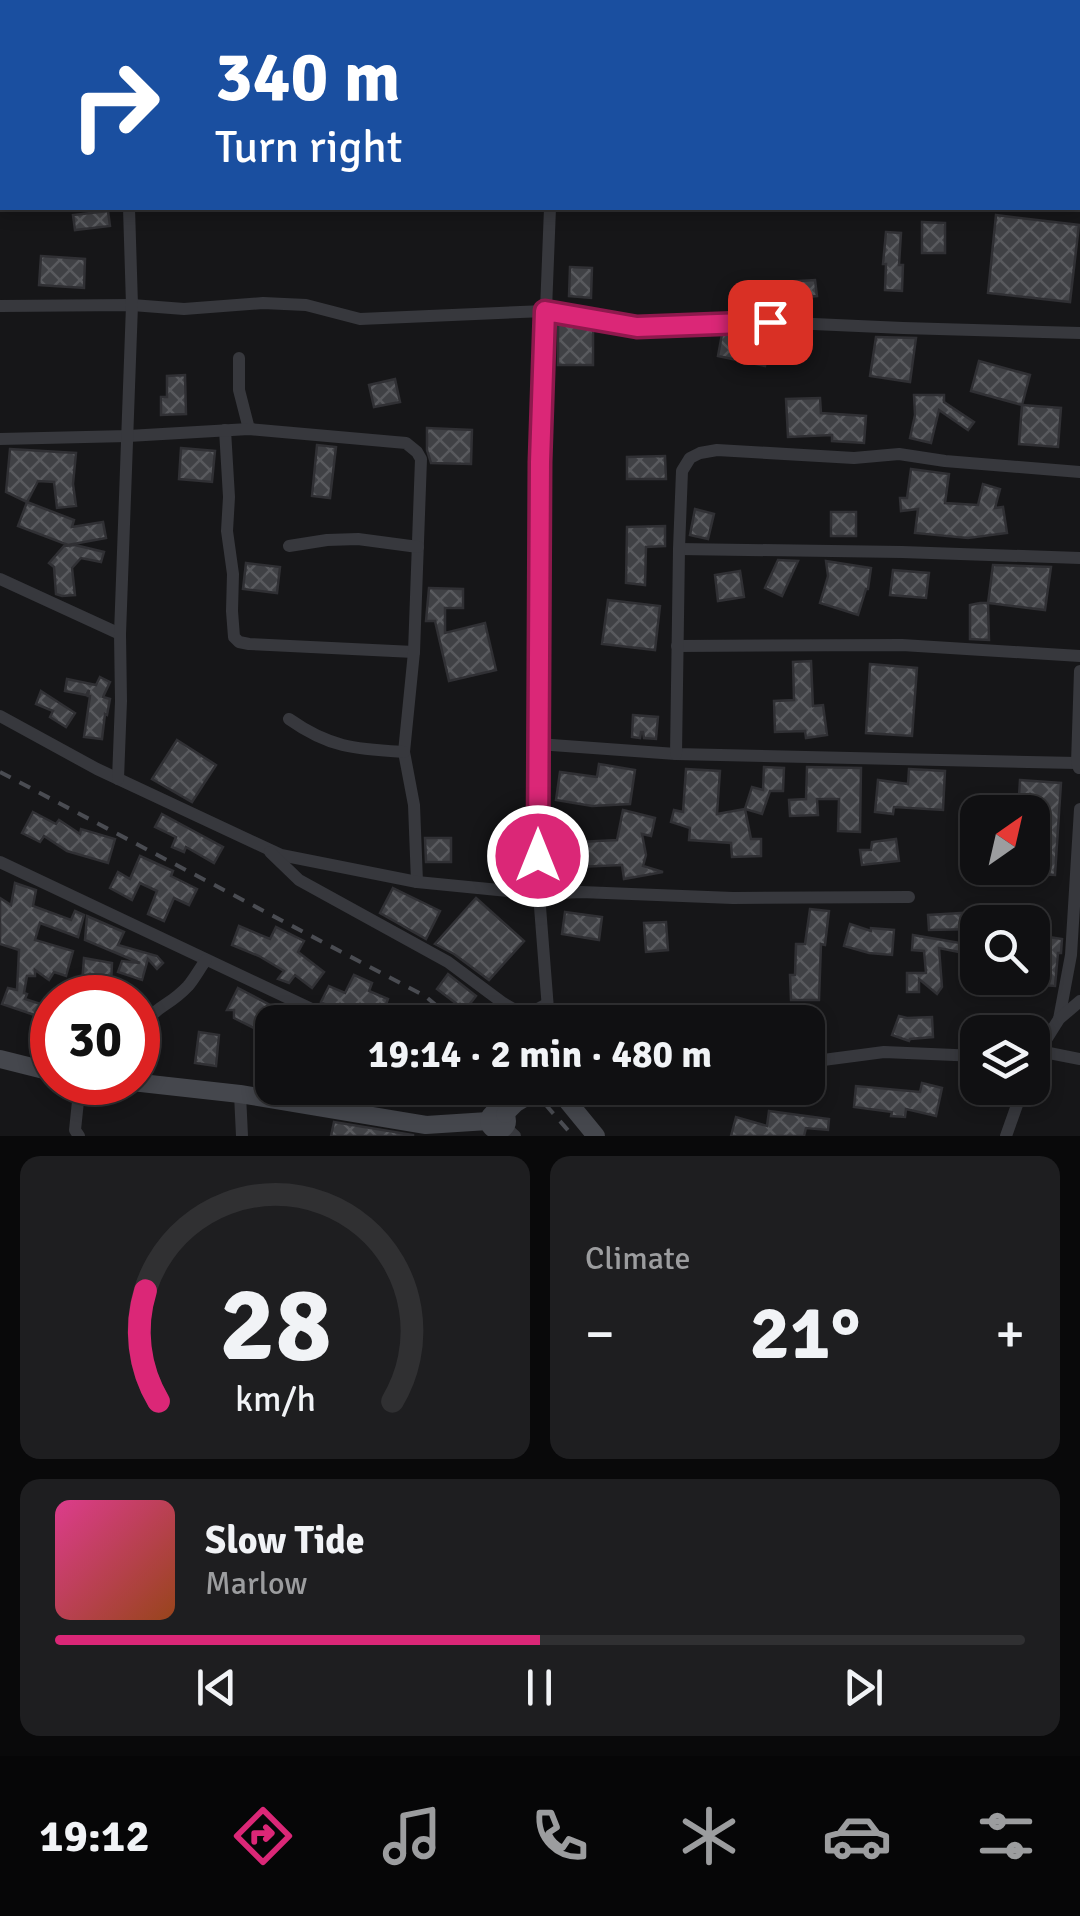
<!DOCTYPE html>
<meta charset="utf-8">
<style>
:root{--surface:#101012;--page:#1e1e20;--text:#f1f3f6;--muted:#9c9d9f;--line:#303032;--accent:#db2777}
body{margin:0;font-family:Signika,sans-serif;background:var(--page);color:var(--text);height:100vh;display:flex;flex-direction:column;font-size:38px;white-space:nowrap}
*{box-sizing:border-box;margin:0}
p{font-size:32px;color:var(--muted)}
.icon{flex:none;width:55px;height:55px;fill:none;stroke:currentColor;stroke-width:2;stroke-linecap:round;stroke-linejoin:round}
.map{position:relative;height:1136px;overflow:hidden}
.details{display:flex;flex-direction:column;gap:20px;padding:20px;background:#09090a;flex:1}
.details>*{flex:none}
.hud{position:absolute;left:0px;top:0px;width:1080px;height:210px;box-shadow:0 5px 15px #0003,0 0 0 2px var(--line);background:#1a4fa0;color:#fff;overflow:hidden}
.needle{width:65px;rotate:34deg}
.fabs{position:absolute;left:960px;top:795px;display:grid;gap:20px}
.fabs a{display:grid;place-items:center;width:90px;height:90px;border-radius:20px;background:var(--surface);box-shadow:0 5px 15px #0003,0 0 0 2px var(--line);font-size:50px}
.speed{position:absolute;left:30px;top:975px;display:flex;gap:20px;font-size:50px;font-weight:700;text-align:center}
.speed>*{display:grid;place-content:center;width:130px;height:130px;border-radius:50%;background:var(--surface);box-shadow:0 5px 15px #0003,0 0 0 2px var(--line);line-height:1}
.speed .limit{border:15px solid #d22;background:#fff;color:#111}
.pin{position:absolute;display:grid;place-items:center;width:85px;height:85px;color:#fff;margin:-42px;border-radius:20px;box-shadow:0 5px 15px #0006}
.me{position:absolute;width:110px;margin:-55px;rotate:0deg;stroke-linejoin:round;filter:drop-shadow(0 0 8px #0008)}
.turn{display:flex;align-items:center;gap:35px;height:210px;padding:0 50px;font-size:45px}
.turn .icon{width:130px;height:130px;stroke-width:2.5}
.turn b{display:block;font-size:70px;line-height:85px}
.big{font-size:75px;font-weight:700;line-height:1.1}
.details .card{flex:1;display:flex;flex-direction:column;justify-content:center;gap:15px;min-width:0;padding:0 35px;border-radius:20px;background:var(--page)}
.details .dial{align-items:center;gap:0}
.dial svg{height:260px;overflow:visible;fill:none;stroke:var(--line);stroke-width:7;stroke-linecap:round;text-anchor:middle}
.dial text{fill:var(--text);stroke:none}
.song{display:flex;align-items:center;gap:30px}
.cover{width:120px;height:120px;border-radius:15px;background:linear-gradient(135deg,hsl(330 70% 55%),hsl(20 70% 35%))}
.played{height:10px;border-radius:5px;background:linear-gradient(90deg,var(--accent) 50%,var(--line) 50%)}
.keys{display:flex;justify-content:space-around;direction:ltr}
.heat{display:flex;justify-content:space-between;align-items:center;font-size:55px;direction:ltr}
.details .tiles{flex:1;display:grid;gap:20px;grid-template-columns:1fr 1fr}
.card:last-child{grid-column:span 2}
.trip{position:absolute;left:255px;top:1005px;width:570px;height:100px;border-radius:20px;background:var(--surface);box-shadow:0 5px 15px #0003,0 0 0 2px var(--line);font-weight:700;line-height:100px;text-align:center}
.dock{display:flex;height:160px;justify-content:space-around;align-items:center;background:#060607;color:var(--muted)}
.dock .icon{width:70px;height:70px}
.dock .active{color:var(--accent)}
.dock b{font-size:45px;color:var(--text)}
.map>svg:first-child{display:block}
.building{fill:url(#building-cross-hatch);stroke:#303034;stroke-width:2.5}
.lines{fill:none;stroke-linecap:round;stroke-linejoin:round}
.street{stroke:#37383d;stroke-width:12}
.secondary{stroke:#45474d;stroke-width:18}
.rail{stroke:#4a4c52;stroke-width:4;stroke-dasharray:12 10;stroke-linecap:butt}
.route-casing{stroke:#8e194d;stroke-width:25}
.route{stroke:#db2777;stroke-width:18}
</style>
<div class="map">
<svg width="1080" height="1136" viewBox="0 0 1080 1136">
<defs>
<pattern id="building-cross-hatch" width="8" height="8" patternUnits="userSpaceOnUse" patternTransform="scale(2.5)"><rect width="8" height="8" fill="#404145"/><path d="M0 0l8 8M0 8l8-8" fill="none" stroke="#595a5e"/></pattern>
</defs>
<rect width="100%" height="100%" fill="#161618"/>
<!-- building -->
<g class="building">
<path d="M 108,211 L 110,226 L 75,230 L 73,215 Z"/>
<path d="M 996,215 L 1079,225 L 1070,302 L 988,293 Z"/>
<path d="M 922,222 L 945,223 L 945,253 L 922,253 Z"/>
<path d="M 886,232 L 901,233 L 899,265 L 903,265 L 902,291 L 885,290 L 886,264 L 883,264 Z"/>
<path d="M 41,256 L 85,259 L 84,288 L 39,285 Z"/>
<path d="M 570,267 L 592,268 L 591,298 L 569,296 Z"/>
<path d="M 815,280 L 817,296 L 784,299 L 782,282 Z"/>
<path d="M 558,323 L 593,330 L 593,365 L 558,365 Z"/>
<path d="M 737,333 L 770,340 L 765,366 L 718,356 L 722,334 Z"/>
<path d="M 876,337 L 916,338 L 910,382 L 870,376 Z"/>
<path d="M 979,361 L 1030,375 L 1022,405 L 971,391 Z"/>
<path d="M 185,375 L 186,414 L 161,415 L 161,397 L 167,397 L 167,376 Z"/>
<path d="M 395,379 L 400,402 L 374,407 L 369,385 Z"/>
<path d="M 914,395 L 944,395 L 944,402 L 974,422 L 968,430 L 939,410 L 931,443 L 910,438 L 915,415 Z"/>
<path d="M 820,398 L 821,413 L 866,416 L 864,443 L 832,441 L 832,435 L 788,437 L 786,399 Z"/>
<path d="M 1022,405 L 1061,408 L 1058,447 L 1019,444 Z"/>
<path d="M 427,428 L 472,430 L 471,464 L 431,463 L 427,450 Z"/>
<path d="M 317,445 L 336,447 L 330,498 L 312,496 Z"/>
<path d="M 181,448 L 215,451 L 212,482 L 179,479 Z"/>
<path d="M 10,449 L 76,453 L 73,484 L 76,506 L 57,508 L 54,482 L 38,481 L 27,502 L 6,492 Z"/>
<path d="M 665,456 L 666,479 L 627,479 L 627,457 Z"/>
<path d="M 911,469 L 949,474 L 945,503 L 978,505 L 983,484 L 1000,489 L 995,508 L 1003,507 L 1007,533 L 968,538 L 915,533 L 918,509 L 901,511 L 900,498 L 907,498 Z"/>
<path d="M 27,502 L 74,520 L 72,527 L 103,522 L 106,538 L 68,545 L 18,526 Z"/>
<path d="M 695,509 L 714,514 L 708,539 L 690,535 Z"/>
<rect x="831" y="512" width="25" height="24"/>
<path d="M 665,526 L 665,546 L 646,547 L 645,585 L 626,583 L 627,527 Z"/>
<path d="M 75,545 L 104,552 L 101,562 L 81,558 L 72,568 L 75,595 L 62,596 L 56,594 L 54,567 L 49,563 L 64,546 Z"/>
<path d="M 778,560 L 798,561 L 782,596 L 765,588 Z"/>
<path d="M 826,561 L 871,568 L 868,589 L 866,589 L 858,615 L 820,603 L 828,576 Z"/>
<path d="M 246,563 L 280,567 L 277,593 L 243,589 Z"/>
<path d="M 993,565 L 1051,567 L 1045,610 L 988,603 Z"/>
<path d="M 893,570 L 929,573 L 926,598 L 890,595 Z"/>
<path d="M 740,571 L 744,597 L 718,601 L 715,575 Z"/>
<path d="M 429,588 L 463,589 L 463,608 L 445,608 L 445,633 L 485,623 L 496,670 L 449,681 L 435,621 L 426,621 Z"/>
<path d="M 608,600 L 660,606 L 655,650 L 602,644 Z"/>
<path d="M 980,603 L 988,603 L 989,640 L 970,639 L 970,605 Z"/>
<path d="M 811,661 L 813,706 L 823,705 L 827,735 L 806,738 L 805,731 L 775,732 L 774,701 L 794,700 L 793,662 Z"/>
<path d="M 870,664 L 917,668 L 912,736 L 866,733 Z"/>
<path d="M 100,677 L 110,682 L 103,697 L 110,699 L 107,715 L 105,714 L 102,739 L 84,737 L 90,696 L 88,696 L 89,690 L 86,695 L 65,691 L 67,679 L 96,685 Z"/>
<path d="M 41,691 L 75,713 L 66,727 L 50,717 L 53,711 L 36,704 Z"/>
<path d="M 633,715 L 658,717 L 656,739 L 644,738 L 643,732 L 641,732 L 640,738 L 632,737 Z"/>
<path d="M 177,740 L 216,765 L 192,802 L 152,779 Z"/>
<path d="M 599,764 L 635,770 L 630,804 L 592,806 L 556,800 L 560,772 L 597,777 Z"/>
<path d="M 764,767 L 784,768 L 783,791 L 770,791 L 762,814 L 745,809 L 752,787 L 763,790 Z"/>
<path d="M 807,767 L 861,768 L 860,832 L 838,831 L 839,799 L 817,799 L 818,815 L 790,816 L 789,800 L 806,799 Z"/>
<path d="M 686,769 L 720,771 L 717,814 L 745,809 L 751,839 L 761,839 L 761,856 L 732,857 L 731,843 L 689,840 L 690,828 L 671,822 L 674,810 L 683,812 Z"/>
<path d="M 909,769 L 945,771 L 943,810 L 894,807 L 893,814 L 875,812 L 878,780 L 908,784 Z"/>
<path d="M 1020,780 L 1061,783 L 1055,875 L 1032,874 L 1032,812 L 1018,812 Z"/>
<path d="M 623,810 L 655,818 L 651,836 L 642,834 L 646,855 L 643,866 L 663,872 L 624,879 L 622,865 L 577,867 L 577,870 L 549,868 L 549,835 L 579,836 L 579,842 L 617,840 Z"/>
<path d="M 33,812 L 56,824 L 59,820 L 80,834 L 81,829 L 115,839 L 108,863 L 67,851 L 44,836 L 40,842 L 22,833 Z"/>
<path d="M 162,814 L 223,847 L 214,863 L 186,847 L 184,852 L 172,847 L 176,837 L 155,827 Z"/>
<path d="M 425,838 L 451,838 L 451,862 L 426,862 Z"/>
<path d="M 896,839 L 899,861 L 862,865 L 860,850 L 871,850 L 872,842 Z"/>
<path d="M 140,856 L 173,871 L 171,876 L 197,889 L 189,905 L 174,898 L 164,921 L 148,914 L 157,891 L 140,883 L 132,900 L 110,888 L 118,872 L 130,879 Z"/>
<path d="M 15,883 L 36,890 L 33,906 L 71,920 L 75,911 L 84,915 L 78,937 L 40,923 L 35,940 L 73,951 L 66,976 L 54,972 L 49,980 L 35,970 L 35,976 L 27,976 L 24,993 L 27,994 L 25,999 L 50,1007 L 46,1019 L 2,1004 L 8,988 L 17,990 L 19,950 L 0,944 L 0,898 L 11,905 Z"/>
<path d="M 393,888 L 440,911 L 426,939 L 380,913 Z"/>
<path d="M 476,898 L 524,941 L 489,980 L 454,954 L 435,944 Z"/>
<path d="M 1022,907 L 1024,920 L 975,922 L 976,929 L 929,930 L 928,915 L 1012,910 L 1012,908 Z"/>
<path d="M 810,909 L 829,911 L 825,945 L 821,944 L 819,1000 L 791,1000 L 790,975 L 795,975 L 796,944 L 805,944 Z"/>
<path d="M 565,912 L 602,917 L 599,940 L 562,934 Z"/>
<path d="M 87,916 L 124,932 L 118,945 L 157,956 L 163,963 L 157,969 L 148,959 L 142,980 L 118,972 L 122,961 L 140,963 L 85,940 Z"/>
<path d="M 666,922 L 668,950 L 646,952 L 644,923 Z"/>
<path d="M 850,924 L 871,931 L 871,928 L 894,930 L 892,955 L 869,953 L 844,946 Z"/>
<path d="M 239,926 L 270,939 L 276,927 L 304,941 L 298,952 L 324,972 L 312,988 L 295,975 L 289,983 L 278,979 L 284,971 L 259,956 L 232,945 Z"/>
<path d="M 913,935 L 966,944 L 964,953 L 939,948 L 942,987 L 937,994 L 919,979 L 919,992 L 907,992 L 907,973 L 926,973 L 924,951 L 912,950 Z"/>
<path d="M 1049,937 L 1062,939 L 1061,953 L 1058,953 L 1055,986 L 1042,985 L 1044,963 L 1047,963 Z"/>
<path d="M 84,958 L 112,963 L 111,985 L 82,983 Z"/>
<path d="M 448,974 L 476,996 L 465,1010 L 437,989 Z"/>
<path d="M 354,975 L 372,983 L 369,991 L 388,999 L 381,1018 L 356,1008 L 353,1021 L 343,1013 L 321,1002 L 329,986 L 345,993 Z"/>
<path d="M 238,988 L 272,1006 L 260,1031 L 234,1018 L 234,1010 L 227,1010 Z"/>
<path d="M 899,1016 L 907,1018 L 932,1017 L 933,1037 L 910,1039 L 909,1041 L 892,1035 Z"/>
<path d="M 199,1032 L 219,1035 L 216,1066 L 195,1063 Z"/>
<path d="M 922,1083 L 942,1088 L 936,1116 L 906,1109 L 905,1117 L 891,1116 L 892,1112 L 854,1107 L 856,1086 L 920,1092 Z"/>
<path d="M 769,1111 L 829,1119 L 828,1130 L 806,1128 L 804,1136 L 731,1136 L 736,1117 L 767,1126 Z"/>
<path d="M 334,1122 L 413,1135 L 413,1136 L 331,1136 Z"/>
</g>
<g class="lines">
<!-- street -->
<g class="street">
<path d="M 728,0 L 731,2"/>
<path d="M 127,2 L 127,0"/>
<path d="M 457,2 L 457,0"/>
<path d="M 556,2 L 556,0"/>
<path d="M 0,75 L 2,75"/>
<path d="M 1078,147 L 1080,149"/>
<path d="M 0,170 L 2,170"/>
<path d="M 0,306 L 132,305 L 184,309 L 263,303 L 306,305 L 360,319 L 545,311 L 637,327 L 769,322 L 903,328 L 1080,333"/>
<path d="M 239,358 L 239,390 L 249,429"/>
<path d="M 225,430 L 229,497 L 227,531 L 233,574 L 232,611 L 234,637 L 239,642 L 249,644 L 414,652"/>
<path d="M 0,439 L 128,436 L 249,429 L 406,443 L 417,452 L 421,459 L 414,652 L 404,752 L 414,805 L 417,882"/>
<path d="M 289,546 L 327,540 L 358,539 L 418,547"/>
<path d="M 679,549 L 902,552 L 1080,558"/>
<path d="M 0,579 L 120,634"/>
<path d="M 677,646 L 902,645 L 1080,656"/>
<path d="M 0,716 L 97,769 L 281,855 L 417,882 L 539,894 L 581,892 L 733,898 L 909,897"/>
<path d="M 289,719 C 330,748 356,749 404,752"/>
<path d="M 538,744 L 676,754 L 1077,763"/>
<path d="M 676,754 L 679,549 L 682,471 L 690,458 L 700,453 L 717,450 L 854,458 L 899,454 L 945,461 L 1080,472"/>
<path d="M 1079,768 L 1077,763 L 1080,671"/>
<path d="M 118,779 L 121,701 L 120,634 L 132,305 L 129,208"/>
<path d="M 270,852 L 299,880 L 448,962 L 503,1003 L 520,1013 L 528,1014 L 547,1004"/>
<path d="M 0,862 L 339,1022"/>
<path d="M 1059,1019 L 1071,955 L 1080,809"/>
<path d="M 549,1022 L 539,894 L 538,744 L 541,610 L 540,463 L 550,208"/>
<path d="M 138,1045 C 150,1002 163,1013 188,986 C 194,979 200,968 206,960"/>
<path d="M 1039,1051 L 1080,1059"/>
<path d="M 808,1062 L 884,1052 L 978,1056"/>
<path d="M 1032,1062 L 1059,1019 L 1080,1001"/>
<path d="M 483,1088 L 489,1093 L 493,1112"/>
<path d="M 240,1094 L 242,1136"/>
<path d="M 505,1127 L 515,1136"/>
<path d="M 79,1136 L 75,1130 L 80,1082"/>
<path d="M 1006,1136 L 1023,1088"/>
</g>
<!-- secondary -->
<g class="secondary">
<path d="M 0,1059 L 52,1072"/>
<path d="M 132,1082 L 240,1094 L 426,1125 L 488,1121"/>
<path d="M 554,1088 L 560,1092 L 596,1136"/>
<circle cx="498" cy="1121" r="9"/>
<path d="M 505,1114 L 516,1103 L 541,1088"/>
</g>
<!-- rail -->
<g class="rail">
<path d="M 0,772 L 425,996 L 456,1022"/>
<path d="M 531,1088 L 573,1136"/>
</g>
</g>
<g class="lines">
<defs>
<path id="route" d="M 538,856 L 540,462 L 545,311 L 637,327 L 770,322"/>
</defs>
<!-- route casing -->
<use href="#route" class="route-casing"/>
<!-- route -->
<use href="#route" class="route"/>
</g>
</svg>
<div class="fabs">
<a><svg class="needle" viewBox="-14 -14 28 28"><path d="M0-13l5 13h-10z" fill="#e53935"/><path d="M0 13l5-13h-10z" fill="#9c9d9f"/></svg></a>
<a><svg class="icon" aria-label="search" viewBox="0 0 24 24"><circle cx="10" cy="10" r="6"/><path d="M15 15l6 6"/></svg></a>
<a><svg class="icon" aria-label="layers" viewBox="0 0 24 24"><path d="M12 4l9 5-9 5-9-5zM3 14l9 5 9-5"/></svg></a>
</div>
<div class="speed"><div class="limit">30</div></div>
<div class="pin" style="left:770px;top:322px;background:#d93025"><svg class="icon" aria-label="arrive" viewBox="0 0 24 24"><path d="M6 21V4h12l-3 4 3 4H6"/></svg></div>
<svg class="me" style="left:538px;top:856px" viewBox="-20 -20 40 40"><circle r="17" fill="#db2777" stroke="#fff" stroke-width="3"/><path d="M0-11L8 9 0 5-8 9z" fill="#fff"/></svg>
<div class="trip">19:14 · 2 min · 480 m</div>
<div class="hud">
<div class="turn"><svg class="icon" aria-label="right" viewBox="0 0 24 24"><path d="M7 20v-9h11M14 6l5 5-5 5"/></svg><div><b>340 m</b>Turn right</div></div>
</div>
</div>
<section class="details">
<div class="tiles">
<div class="card dial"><svg viewBox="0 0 100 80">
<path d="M14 69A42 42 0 1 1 86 69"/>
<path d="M14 69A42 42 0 0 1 10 35" stroke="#db2777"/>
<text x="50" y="56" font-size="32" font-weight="700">28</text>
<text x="50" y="72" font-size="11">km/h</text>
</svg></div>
<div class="card"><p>Climate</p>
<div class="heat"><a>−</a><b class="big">21°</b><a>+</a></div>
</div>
<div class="card">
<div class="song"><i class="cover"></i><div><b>Slow Tide</b><p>Marlow</p></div></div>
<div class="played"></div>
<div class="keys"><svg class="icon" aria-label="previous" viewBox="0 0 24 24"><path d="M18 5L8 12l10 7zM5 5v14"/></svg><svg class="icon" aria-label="pause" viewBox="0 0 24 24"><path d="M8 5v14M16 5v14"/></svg><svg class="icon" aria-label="next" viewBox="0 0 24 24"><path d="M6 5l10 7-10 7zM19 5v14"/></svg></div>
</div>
</div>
</section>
<nav class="dock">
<b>19:12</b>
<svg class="icon active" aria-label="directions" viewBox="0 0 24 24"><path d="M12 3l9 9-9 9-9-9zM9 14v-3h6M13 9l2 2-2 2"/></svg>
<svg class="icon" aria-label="music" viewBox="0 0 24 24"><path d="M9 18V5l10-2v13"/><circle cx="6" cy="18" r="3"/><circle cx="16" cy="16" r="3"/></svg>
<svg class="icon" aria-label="phone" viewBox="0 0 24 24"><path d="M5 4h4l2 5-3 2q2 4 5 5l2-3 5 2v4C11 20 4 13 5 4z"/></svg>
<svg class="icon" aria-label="climate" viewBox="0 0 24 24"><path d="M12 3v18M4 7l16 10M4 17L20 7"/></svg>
<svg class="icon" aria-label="car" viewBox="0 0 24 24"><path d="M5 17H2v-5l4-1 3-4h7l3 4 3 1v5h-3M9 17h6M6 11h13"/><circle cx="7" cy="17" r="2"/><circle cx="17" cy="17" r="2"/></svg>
<svg class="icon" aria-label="filters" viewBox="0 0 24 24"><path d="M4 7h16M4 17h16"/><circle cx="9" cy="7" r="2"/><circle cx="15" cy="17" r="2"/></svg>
</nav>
